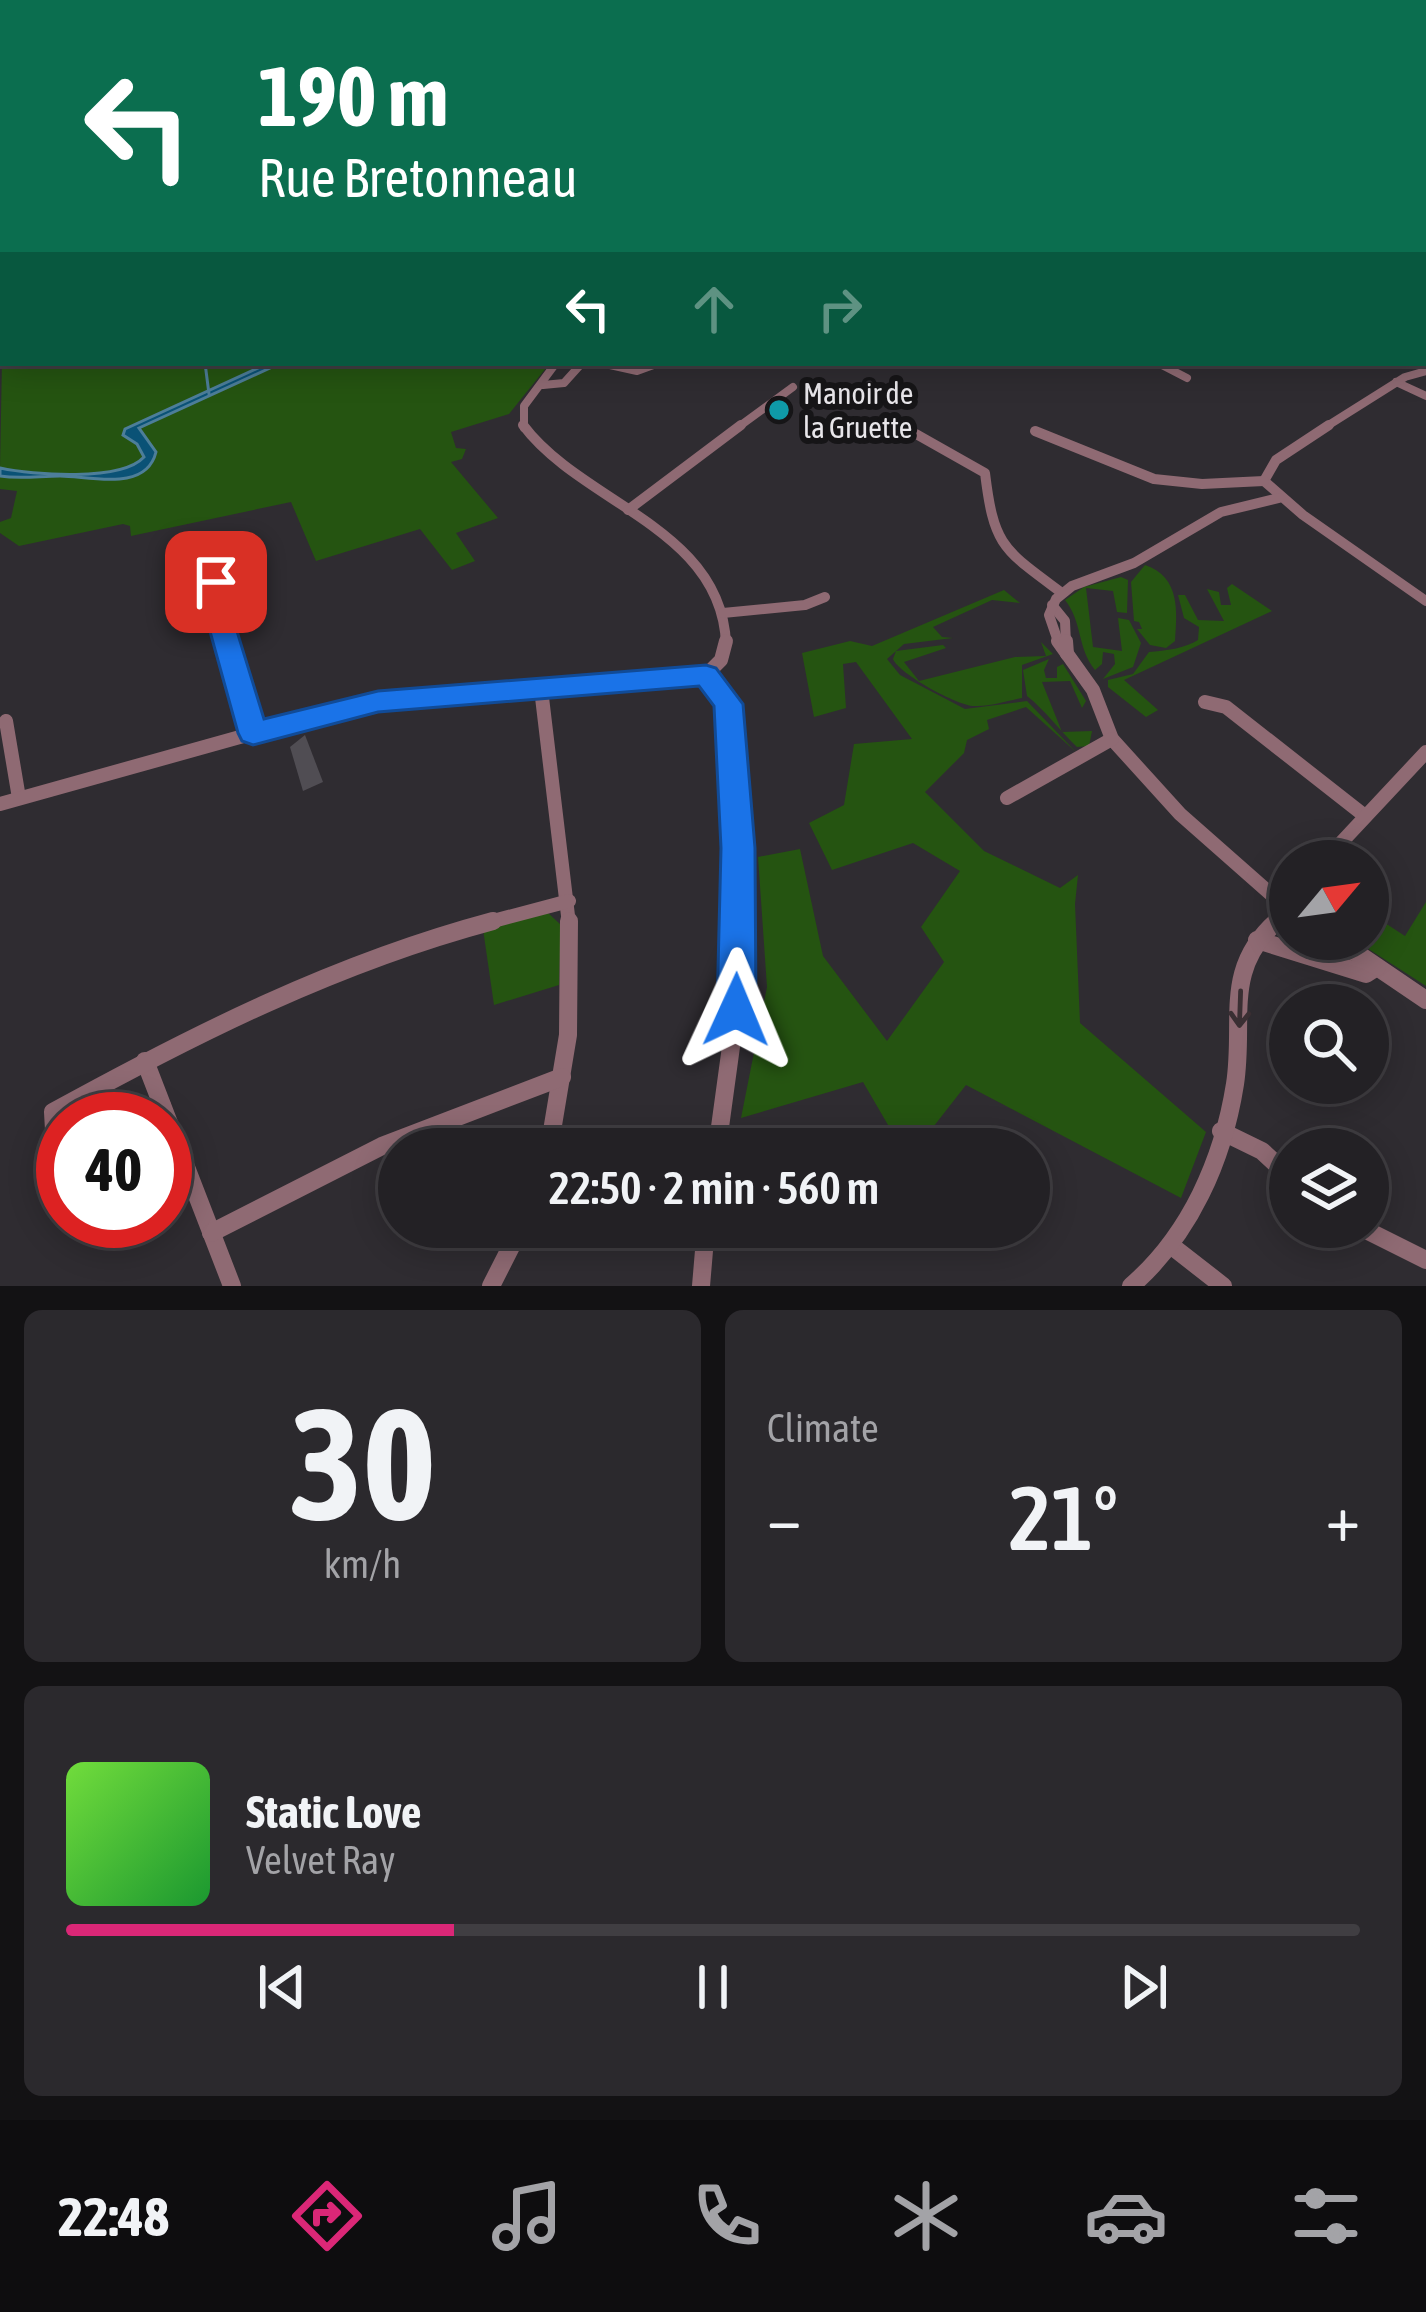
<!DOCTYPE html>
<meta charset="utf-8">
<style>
:root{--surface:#232125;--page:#2b292d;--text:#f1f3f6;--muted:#a3a3a7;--line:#403e42;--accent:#db2777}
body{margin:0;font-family:"Asap Condensed",sans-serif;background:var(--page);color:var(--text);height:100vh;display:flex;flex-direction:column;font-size:45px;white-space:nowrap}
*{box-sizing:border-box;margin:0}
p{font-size:39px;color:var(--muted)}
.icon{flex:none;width:66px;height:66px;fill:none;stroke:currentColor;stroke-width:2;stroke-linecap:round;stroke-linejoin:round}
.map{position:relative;height:1286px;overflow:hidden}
.panel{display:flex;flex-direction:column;gap:24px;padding:24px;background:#131214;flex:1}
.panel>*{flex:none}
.banner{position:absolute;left:0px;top:0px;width:1428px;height:366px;box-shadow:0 6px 30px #0003,0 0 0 3px var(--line);background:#0b6e4f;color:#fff;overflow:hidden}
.needle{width:78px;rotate:61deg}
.fabs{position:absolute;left:1269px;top:840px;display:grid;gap:24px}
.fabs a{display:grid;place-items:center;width:120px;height:120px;border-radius:50%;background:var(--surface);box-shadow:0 6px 30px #0003,0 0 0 3px var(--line);font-size:60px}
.speed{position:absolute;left:36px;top:1092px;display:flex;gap:24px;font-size:60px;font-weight:700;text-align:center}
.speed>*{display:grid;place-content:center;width:156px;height:156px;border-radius:50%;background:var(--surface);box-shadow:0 6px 30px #0003,0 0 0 3px var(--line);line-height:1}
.speed .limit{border:18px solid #d22;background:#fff;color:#111}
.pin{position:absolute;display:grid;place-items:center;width:102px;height:102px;color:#fff;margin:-51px;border-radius:24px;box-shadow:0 6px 18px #0006}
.me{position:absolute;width:132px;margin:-66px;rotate:1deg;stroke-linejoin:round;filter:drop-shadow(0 0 9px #0008)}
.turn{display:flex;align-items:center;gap:42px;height:252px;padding:0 60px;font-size:54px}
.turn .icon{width:156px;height:156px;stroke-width:2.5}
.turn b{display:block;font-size:84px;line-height:102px}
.lanes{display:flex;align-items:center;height:114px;padding:0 60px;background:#0003;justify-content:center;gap:60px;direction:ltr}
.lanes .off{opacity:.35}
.big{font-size:90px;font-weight:600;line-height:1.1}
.panel .tile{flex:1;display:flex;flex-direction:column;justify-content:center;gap:18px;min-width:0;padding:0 42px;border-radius:18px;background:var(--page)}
.panel .dial{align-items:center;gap:0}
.dial b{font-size:156px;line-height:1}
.song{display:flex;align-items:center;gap:36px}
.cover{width:144px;height:144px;border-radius:18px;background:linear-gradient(135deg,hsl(100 70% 55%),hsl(130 70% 35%))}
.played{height:12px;border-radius:6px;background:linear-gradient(90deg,var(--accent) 30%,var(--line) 30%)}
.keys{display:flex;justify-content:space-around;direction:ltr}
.heat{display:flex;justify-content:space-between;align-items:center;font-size:66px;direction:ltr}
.panel .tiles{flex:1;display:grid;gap:24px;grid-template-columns:1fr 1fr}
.tile:last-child{grid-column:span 2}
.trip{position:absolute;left:378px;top:1128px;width:672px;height:120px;border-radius:60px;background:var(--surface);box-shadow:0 6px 30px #0003,0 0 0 3px var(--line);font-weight:600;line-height:120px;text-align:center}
.dock{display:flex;height:192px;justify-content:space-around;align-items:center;background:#0e0d0f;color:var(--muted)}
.dock .icon{width:84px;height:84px}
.dock .current{color:var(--accent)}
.dock b{font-size:54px;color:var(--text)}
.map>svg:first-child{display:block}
.green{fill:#255411}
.water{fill:#0a5276;stroke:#4d7e99;stroke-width:3}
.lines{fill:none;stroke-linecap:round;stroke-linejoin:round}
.stream{stroke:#4d7e99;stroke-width:3}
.building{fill:#504d53}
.minor-far3{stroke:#8f6a73;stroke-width:8}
.minor-far2{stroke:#8f6a73;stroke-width:10}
.minor-far1{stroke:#8f6a73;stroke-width:14}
.minor{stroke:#8f6a73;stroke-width:18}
.major{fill:#f1a4b7;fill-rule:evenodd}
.highway{fill:#f4ced7;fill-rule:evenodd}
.oneway{stroke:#3a2f33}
.route{fill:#1a73e8;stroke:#114b97;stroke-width:3}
.culture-dot{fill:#0f9aa8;stroke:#161517;stroke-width:4.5}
.labels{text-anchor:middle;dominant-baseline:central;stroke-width:12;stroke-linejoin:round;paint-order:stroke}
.far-poi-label{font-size:30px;fill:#e8e6ea;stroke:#161517;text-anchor:start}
</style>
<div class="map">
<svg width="1426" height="1286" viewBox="0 0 1426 1286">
<rect width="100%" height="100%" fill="#2f2c31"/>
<!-- green -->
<g class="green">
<path d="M 3,306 L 3,363 L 269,363 L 134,424 L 123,435 L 137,444 L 144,457 C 120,482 38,474 4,469 L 0,468 Z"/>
<path d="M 281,363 L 550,363 L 509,414 L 451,432 L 456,448 L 466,449 L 462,459 L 451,462 L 498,518 L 456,533 L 475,561 L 452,570 L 420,529 L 316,561 L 291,502 L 131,536 L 130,526 L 123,524 L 19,546 L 0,533 L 0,522 L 11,518 L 17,491 L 0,489 L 0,476 C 20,479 40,476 60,476 C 90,476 145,492 156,452 L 139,428 Z"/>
<path d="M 1145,565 C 1181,577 1177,613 1175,641 L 1166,648 L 1150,645 L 1137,629 L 1142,629 L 1139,622 L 1134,621 L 1131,582 Z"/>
<path d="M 1121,577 L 1128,580 L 1127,613 L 1117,612 L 1113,591 L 1086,588 L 1093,647 L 1122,651 L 1118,618 L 1129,620 L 1141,643 L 1133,667 L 1103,679 L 1115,664 L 1114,654 L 1103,652 L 1102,664 L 1095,670 C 1077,648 1083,623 1065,600 L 1084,587 Z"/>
<path d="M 1232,584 L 1272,611 L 1124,680 L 1158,710 L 1146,717 L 1108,687 L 1108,680 L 1133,674 L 1149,652 C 1165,651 1186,648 1198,640 L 1199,627 L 1184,618 L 1178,595 L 1185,595 L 1198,620 L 1224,621 L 1207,589 L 1219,592 L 1221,605 L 1231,605 L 1227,588 Z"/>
<path d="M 1004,590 L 1020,603 L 992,600 L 933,627 L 942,637 L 953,638 L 904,644 L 887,659 L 900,675 L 965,709 L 1027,701 L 1076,752 L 1026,707 L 987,720 L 989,729 L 967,740 L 964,753 L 925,792 L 984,851 L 1060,888 L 1078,875 L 1075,904 L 1080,1023 L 1206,1132 L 1181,1198 L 966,1085 L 916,1149 L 902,1149 L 863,1082 L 741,1118 L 767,987 L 758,857 L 800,849 L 823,956 L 887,1041 L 944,962 L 921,927 L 960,871 L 913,843 L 832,870 L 809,823 L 844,805 L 854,744 L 912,739 L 856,662 L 843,664 L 846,708 L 814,717 L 802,653 L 850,641 L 872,646 Z"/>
<path d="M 1041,642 L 1053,654 L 1022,665 L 1022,698 C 1007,701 989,707 974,706 C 958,706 899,674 893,659 L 896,651 L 943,645 L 946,648 L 904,662 L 919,681 L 1015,657 L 1046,656 Z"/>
<path d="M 1049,659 L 1044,670 L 1046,678 L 1057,678 L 1057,667 L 1063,664 L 1086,701 L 1082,708 L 1070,681 L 1042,682 L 1062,732 L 1092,731 L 1089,746 L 1077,747 C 1060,731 1045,710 1027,696 L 1023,670 Z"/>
<path d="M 1426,902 L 1426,986 L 1353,939 L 1368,939 L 1368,912 L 1405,936 Z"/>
<path d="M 547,912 L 561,925 L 559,985 L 494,1005 L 483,929 Z"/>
</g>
<!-- water -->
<path class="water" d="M 269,363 L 281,363 L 139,428 L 156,452 C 146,493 89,476 60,476 C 40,476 20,479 0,476 L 0,468 C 33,475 121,482 144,457 L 137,444 L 123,435 L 125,429 Z"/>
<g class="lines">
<!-- stream -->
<path class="stream" d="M 205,363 L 209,394"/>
</g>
<!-- building -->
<path class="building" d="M 305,735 L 323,782 L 303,791 L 290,747 Z"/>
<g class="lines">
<!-- minor-far3 -->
<g class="minor-far3">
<path d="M 601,363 L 637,371 L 659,363"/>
<path d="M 1158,363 L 1187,378"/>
<path d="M 1396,382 L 1426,396"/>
<path d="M 543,385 L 564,383 L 582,363"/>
<path d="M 524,428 L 524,406 L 556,363"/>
<path d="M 737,428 L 793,387"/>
<path d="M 1324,428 L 1405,377 L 1426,371"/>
</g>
<!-- minor-far2 -->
<g class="minor-far2">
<path d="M 523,425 C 582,504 722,528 726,644"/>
<path d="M 1329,425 L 1276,460 L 1264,481 L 1303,515 L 1426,601"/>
<path d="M 1035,431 L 1154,479 L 1202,484 L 1264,481"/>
<path d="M 916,434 L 985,473 C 994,547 1003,549 1062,593"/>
<path d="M 628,510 L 741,425"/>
<path d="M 216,582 L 211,588 L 227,644"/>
<path d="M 1052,605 L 1065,621 L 1066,644"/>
<path d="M 723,613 L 805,605 L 825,597"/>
<path d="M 1059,644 L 1049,615 L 1056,599 L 1072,586 L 1134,563 L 1221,512 L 1279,498"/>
</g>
<!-- minor-far1 -->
<g class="minor-far1">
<path d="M 226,641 L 253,733"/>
<path d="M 1058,641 L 1093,690 L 1112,739 L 1180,814 L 1290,911"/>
<path d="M 1066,641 L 1067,654"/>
<path d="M 706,675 L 721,660 L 726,641"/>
<path d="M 706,675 L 729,703 L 738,924"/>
<path d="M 541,689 L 569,924"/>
<path d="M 1205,702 L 1226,707 L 1365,816"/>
<path d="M 6,721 L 19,798"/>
<path d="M 1007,798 L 1112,739"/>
<path d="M 0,804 L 351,706 L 706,675"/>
<path d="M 1324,861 L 1426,752"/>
<path d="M 482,924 L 569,901"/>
<path d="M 1274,924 L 1290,908"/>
</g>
<!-- minor -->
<g class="minor">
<path d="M 1336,939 L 1426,1000"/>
<path d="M 1257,940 L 1366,974 L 1377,967"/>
<path d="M 145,1061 L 232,1286"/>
<path d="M 127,1119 L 162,1106"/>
<path d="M 1221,1131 L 1262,1151 L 1290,1177"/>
<path d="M 63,1143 L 54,1130 L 53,1112 C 195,1034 336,963 493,921"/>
<path d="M 549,1149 L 568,1035 L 569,921"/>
<path d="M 717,1149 L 736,1010 L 738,921"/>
<path d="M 1360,1227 L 1426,1260"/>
<path d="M 211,1233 L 382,1146 L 562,1077"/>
<path d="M 1173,1247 L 1223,1286"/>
<path d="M 491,1286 L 521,1227"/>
<path d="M 701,1286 L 706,1227"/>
<path d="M 1131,1286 C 1190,1235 1223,1160 1235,1084 C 1245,1019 1222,970 1277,921"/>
</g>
<!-- major -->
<path class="major" d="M 3,269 L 3,275 L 0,276 L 0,270 Z"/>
<!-- highway -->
<rect class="highway" x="0" y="292" width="3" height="6"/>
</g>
<!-- one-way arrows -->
<defs><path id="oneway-shaft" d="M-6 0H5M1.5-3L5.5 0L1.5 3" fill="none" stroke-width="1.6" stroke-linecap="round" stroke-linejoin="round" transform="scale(3)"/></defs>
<use class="oneway" href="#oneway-shaft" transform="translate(1240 1009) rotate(92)"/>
<!-- sky -->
<linearGradient id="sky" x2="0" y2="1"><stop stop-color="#1a181b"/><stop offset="0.43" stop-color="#474b5a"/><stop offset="1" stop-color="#474b5a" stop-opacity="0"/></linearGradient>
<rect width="1426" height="314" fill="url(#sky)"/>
<!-- route -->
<path class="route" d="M 216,573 L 229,582 L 224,589 L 264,719 L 378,691 L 706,665 L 716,668 L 743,704 L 755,848 L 756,1010 L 750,1024 L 736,1029 L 723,1024 L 717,1010 L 721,848 L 714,706 L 699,686 L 378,712 L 253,745 L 242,741 L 238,733 L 198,588 L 207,576 Z"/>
<!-- markers -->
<circle class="culture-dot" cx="779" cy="410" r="12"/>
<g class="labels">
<!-- far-poi labels -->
<g class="far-poi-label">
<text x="803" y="393">Manoir de<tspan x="803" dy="34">la Gruette</tspan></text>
</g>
</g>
</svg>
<div class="fabs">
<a><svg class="needle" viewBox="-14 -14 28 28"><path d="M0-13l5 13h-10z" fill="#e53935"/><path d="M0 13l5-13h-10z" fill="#a3a3a7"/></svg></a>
<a><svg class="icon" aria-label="search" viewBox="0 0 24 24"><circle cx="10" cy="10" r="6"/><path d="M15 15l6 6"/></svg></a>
<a><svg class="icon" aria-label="layers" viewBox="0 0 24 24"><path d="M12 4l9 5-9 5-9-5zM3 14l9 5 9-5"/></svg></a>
</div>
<div class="speed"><div class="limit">40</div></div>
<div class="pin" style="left:216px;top:582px;background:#d93025"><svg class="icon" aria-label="arrive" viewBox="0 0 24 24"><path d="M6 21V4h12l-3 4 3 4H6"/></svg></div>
<svg class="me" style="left:736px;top:1010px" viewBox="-20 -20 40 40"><path d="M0-17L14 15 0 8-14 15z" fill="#1a73e8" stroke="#fff" stroke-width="4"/></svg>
<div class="trip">22:50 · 2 min · 560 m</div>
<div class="banner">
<div class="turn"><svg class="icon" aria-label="left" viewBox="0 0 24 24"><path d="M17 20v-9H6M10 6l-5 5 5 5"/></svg><div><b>190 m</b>Rue Bretonneau</div></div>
<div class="lanes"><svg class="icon" aria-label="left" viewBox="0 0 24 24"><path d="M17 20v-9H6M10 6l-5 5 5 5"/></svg><svg class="icon off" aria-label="ahead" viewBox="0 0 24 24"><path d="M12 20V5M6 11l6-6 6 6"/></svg><svg class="icon off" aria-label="right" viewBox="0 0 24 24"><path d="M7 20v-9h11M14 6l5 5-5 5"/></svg></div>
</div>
</div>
<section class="panel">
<div class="tiles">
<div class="tile dial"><b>30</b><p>km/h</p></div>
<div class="tile"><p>Climate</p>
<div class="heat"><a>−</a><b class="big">21°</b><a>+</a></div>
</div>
<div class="tile">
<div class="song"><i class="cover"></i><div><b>Static Love</b><p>Velvet Ray</p></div></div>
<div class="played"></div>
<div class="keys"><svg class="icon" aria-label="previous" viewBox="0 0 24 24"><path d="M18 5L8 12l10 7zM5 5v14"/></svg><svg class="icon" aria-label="pause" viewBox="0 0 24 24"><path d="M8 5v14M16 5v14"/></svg><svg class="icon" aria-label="next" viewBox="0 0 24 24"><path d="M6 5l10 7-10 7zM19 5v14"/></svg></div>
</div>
</div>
</section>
<nav class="dock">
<b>22:48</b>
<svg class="icon current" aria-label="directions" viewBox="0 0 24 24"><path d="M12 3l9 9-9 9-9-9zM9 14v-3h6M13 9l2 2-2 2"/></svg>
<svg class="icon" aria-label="music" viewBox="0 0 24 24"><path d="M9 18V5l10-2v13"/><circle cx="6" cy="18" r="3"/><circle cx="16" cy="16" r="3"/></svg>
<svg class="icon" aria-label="phone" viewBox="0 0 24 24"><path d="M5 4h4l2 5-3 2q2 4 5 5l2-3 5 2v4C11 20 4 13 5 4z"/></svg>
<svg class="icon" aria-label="climate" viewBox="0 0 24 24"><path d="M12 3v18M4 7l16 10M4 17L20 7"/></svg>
<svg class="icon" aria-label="car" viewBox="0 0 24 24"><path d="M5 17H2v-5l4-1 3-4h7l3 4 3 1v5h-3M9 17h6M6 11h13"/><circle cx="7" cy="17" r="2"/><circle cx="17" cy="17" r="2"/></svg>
<svg class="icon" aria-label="filters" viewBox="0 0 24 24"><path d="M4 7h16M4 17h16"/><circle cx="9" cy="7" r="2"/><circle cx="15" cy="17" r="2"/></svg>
</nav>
